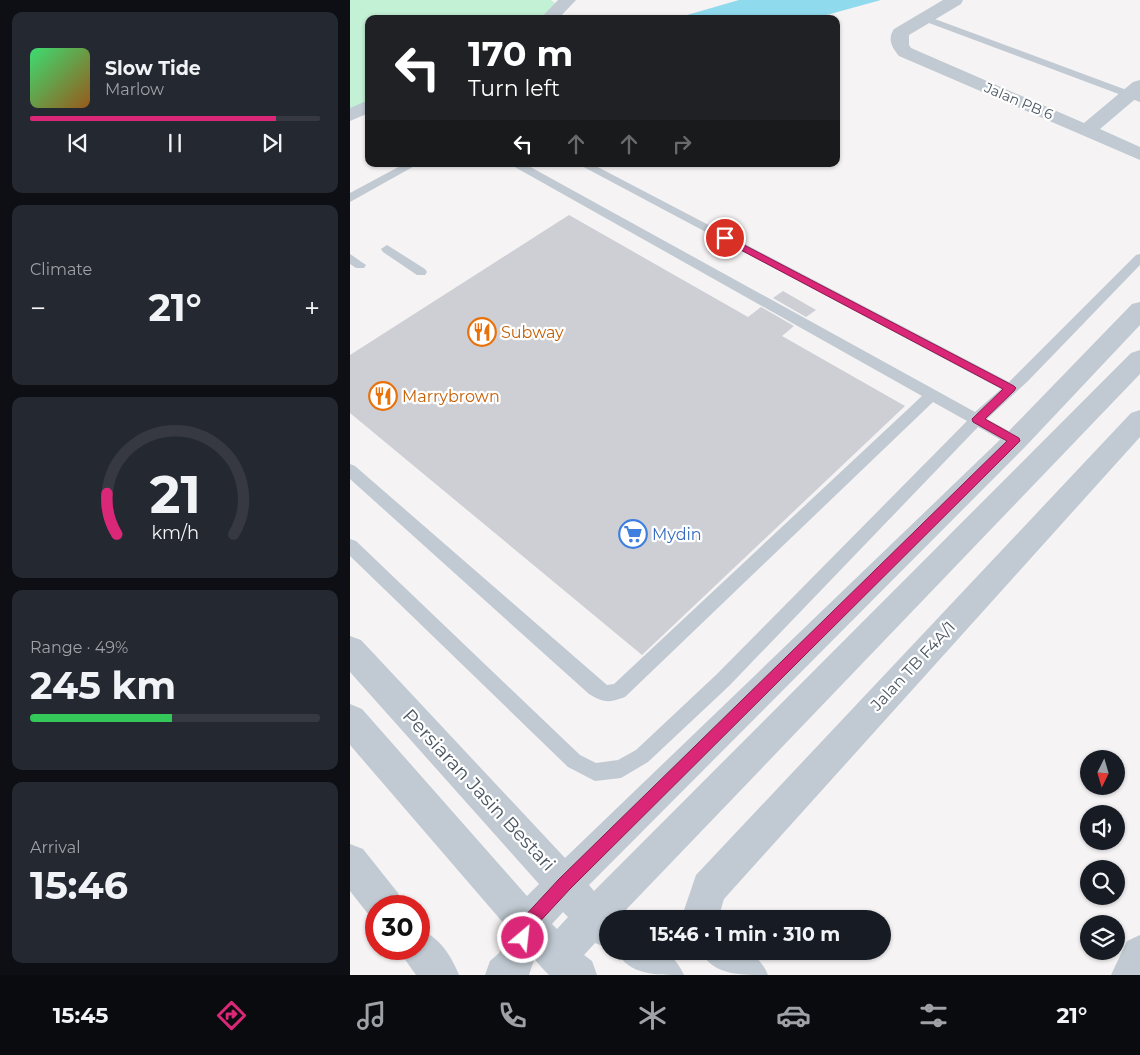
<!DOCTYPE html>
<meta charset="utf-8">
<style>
:root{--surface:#171b24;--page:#242831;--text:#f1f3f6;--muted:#9ea1a6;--line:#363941;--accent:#db2777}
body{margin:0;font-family:Montserrat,sans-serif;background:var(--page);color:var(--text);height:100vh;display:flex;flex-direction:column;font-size:19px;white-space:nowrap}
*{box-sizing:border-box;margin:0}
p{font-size:16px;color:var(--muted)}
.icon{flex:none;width:28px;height:28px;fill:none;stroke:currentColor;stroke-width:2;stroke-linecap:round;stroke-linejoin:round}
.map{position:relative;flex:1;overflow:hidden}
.side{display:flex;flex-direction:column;gap:12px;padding:12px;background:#0d0f14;width:350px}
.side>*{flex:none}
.top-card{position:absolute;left:15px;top:15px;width:475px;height:152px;border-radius:10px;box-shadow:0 1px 4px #0004;background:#202124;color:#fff;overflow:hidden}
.needle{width:32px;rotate:185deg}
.controls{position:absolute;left:730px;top:750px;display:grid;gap:10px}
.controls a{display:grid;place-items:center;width:45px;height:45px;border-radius:50%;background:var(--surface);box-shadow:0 1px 4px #0004;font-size:25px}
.speed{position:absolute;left:15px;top:895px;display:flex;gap:10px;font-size:25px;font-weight:700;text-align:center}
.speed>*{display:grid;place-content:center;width:65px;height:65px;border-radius:50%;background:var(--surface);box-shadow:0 1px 4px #0004;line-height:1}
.speed .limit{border:8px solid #d22;background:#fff;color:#111}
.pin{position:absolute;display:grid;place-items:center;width:42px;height:42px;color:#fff;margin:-21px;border:2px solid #fff;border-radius:50%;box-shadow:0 1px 5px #0007}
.me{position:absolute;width:55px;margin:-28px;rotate:28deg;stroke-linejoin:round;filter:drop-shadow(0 0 4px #0008)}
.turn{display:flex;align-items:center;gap:18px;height:105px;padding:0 20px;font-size:22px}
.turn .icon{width:65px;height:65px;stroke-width:2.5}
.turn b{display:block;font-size:35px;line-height:42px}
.lanes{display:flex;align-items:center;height:48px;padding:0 20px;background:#0003;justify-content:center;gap:25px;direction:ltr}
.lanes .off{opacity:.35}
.big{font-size:38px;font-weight:700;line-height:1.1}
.side .card{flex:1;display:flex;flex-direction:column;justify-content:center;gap:8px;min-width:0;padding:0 18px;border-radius:10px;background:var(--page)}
.side .dial{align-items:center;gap:0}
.dial svg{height:130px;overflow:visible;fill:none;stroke:var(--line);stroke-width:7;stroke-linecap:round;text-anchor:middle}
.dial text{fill:var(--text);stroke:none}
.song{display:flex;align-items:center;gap:15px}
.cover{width:60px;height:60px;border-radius:8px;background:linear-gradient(135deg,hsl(140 70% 55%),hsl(30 70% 35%))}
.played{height:5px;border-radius:2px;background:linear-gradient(90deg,var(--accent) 85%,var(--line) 85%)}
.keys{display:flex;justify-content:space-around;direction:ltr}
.heat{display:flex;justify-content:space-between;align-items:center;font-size:28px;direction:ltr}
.charge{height:8px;border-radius:4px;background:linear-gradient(90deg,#34c759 49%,var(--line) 0)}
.trip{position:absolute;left:249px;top:910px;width:292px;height:50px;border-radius:25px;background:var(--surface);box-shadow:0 1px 4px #0004;font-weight:700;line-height:50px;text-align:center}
.dock{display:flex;height:80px;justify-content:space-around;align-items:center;background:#090b0e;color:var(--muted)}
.dock .icon{width:35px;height:35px}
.dock .selected{color:var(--accent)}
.dock b{font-size:22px;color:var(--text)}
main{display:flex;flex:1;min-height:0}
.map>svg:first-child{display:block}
.green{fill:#c3f1d5}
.water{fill:#90daee}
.building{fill:#cdcfd5}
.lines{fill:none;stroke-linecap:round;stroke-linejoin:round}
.service{fill:#c1cad2;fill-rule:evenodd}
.minor{fill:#c1cad2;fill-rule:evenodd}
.tertiary{fill:#c1cad2;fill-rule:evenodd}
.route{fill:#db2777;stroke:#8e194d}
.labels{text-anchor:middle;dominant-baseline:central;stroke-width:4.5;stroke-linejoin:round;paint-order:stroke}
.far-street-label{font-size:14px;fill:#4a5661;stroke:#fff}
.food-label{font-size:16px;fill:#c56008;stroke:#fff;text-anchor:start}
.shop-label{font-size:16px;fill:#366cbe;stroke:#fff;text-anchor:start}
.street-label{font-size:16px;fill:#4a5661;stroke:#fff}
.near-street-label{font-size:19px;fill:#4a5661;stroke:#fff}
</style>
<main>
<section class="side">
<div class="card">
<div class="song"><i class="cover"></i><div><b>Slow Tide</b><p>Marlow</p></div></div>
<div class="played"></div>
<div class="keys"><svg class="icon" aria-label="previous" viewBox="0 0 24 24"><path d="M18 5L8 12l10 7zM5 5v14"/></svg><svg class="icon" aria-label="pause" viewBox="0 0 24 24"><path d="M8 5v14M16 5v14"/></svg><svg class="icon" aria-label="next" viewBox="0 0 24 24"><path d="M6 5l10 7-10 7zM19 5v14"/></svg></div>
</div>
<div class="card"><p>Climate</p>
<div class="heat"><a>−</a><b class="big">21°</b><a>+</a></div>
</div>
<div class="card dial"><svg viewBox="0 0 100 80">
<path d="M14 69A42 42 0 1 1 86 69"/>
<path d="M14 69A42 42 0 0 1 8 44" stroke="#db2777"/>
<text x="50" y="56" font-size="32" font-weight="700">21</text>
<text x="50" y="72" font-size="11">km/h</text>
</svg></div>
<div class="card"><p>Range · 49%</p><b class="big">245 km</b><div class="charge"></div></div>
<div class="card"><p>Arrival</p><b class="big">15:46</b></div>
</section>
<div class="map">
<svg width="790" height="975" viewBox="0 0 790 975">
<rect width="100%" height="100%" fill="#f5f3f3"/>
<!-- green -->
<path class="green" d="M 0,0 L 201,0 L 205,3 L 198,14 L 189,19 L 19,19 L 19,101 L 0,110 Z"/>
<!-- water -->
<path class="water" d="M 389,0 L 531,0 L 462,19 L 323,19 Z"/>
<!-- building -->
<g class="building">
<path d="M 219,215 L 398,317 L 411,307 L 444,326 L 432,336 L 555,406 L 292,655 L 0,413 L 0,355 Z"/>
<path d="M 433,291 L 466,310 L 456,317 L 423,298 Z"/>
</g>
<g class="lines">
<!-- service -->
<g class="service">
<path d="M 574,15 L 790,95 L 790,102 L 571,20 L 571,16 Z"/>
<path d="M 54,164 L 68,164 L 0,202 L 0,193 Z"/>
<path d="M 162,164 L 175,164 L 625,412 L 651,389 L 228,164 L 242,164 L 659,382 L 786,255 L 790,254 L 790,265 L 678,381 L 637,419 L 670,437 L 672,441 L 670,445 L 665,447 L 660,445 L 628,427 L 379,686 L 298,762 L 271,778 L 245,781 L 218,767 L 0,556 L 0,539 L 6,541 L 230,755 L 246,763 L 268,760 L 286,750 L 367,674 L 617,421 L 583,402 L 275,697 C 259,703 254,703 239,694 L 0,479 L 0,464 L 5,466 L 257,685 L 264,684 L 572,396 L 163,166 Z"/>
<path d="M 37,245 L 75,269 L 77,272 L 75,275 L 67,275 L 33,252 L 31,249 Z"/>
<path d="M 0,254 L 16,265 L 14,268 L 6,268 L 0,264 Z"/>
</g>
<!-- minor -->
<g class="minor">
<path d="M 208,0 L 226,0 L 208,19 L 190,19 Z"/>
<path d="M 593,0 L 613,0 L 611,4 L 559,35 L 559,45 L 561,48 L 734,123 L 783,82 L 790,80 L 790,95 L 750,129 L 790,147 L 790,160 L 549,56 C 542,48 537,39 544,29 Z"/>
<path d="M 19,100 L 19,113 L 0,121 L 0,108 Z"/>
<path d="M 790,410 L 790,437 L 374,899 L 368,919 L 331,919 L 346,875 L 781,413 Z"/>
<path d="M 0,844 L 13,849 L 48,893 L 53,906 L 26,906 L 26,921 L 22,919 L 0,891 Z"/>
<path d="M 177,905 L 190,911 L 196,924 L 179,975 L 135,975 L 140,961 L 149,953 L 164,911 Z"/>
<path d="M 69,929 C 89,937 101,955 109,975 L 66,975 L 56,961 L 50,949 L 69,949 Z"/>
<path d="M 790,935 L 790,975 L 761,975 L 777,941 Z"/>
<path d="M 350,951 C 381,951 404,942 418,975 C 387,975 364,975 350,951 Z"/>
</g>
<!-- tertiary -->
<g class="tertiary">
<path d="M 790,302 L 790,325 L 674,448 L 239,885 L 244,891 L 781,353 L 790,350 L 790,374 L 270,916 L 272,919 L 258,919 L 258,948 L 245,943 L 234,955 L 242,961 L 247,975 L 199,975 L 193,969 L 0,745 L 0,704 L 12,709 L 177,896 L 189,884 L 0,672 L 0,636 L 11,640 L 215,858 L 656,434 L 782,304 ZM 213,912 L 218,917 L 207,929 L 202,924 Z"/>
<path d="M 266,951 C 297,951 320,942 334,975 C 303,975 280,975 266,951 Z"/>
</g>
</g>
<!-- route -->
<path class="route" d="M 375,235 L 664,386 L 666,388 L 664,391 L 635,419 L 669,438 L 670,441 L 220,889 L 183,929 L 178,944 L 173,946 L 167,944 L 165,938 L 172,919 L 209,879 L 657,441 L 623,422 L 622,419 L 653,389 L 372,240 L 372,236 Z"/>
<!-- icons -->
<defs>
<symbol id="restaurant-ring" viewBox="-11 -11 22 22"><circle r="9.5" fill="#fff" stroke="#e8710a" stroke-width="1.5"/><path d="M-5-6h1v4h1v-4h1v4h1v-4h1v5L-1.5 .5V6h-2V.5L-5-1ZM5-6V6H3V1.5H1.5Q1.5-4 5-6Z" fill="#e8710a"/></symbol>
<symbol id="supermarket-ring" viewBox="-11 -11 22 22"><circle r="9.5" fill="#fff" stroke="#3f7fe0" stroke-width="1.5"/><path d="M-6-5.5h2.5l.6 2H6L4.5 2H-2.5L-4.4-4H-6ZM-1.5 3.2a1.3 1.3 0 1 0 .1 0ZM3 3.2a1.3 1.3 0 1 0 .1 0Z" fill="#3f7fe0"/></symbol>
</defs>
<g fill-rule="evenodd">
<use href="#restaurant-ring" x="116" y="316" width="32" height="32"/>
<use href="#restaurant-ring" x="17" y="380" width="32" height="32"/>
<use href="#supermarket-ring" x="267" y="518" width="32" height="32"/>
</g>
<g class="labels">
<!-- far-street labels -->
<g class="far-street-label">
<text transform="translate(669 101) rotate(23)">Jalan PB 6</text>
</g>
<!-- food labels -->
<g class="food-label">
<text x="151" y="332">Subway</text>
<text x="52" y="396">Marrybrown</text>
</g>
<!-- shop labels -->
<g class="shop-label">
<text x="302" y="534">Mydin</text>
</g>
<!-- street labels -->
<g class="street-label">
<text transform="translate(563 666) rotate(-47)">Jalan TB F4A/1</text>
</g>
<!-- near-street labels -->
<g class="near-street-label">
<text transform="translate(129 790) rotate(47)">Persiaran Jasin Bestari</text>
</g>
</g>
</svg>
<div class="controls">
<a><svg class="needle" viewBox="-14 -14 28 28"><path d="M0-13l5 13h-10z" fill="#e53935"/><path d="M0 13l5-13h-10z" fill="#9ea1a6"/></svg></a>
<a><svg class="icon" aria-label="sound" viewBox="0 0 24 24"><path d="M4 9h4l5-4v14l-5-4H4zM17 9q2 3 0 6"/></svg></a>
<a><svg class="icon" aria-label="search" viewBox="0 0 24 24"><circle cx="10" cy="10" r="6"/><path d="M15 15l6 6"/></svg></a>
<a><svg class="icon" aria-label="layers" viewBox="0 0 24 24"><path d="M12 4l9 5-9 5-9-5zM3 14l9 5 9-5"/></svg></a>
</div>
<div class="speed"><div class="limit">30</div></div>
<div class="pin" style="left:375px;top:238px;background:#d93025"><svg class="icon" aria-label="arrive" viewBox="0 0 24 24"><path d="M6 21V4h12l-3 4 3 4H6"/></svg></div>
<svg class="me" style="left:173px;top:938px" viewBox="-20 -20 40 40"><circle r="17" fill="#db2777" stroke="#fff" stroke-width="3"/><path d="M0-11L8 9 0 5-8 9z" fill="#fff"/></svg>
<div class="trip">15:46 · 1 min · 310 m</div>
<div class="top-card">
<div class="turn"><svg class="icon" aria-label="left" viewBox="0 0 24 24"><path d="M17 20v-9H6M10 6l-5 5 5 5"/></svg><div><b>170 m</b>Turn left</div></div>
<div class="lanes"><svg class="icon" aria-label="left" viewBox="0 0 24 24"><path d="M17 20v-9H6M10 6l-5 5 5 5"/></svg><svg class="icon off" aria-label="ahead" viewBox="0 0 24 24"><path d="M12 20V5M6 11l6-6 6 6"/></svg><svg class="icon off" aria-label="ahead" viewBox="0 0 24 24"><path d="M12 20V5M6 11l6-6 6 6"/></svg><svg class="icon off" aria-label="right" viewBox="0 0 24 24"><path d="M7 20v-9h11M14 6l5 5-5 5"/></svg></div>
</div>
</div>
</main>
<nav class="dock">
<b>15:45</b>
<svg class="icon selected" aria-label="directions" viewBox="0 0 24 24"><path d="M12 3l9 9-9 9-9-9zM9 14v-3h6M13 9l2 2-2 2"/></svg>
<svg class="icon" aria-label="music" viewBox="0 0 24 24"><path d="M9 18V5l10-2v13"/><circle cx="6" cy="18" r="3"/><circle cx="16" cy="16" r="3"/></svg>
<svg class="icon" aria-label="phone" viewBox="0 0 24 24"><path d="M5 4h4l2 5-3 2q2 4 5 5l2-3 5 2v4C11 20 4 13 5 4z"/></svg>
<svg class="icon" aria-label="climate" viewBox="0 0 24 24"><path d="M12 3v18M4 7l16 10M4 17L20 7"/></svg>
<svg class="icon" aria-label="car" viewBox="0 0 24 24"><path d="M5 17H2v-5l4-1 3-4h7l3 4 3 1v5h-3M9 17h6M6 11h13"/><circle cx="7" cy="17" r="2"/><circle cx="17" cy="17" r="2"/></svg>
<svg class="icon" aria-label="filters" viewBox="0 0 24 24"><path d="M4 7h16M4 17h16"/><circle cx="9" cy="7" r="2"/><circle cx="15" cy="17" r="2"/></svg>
<b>21°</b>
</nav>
